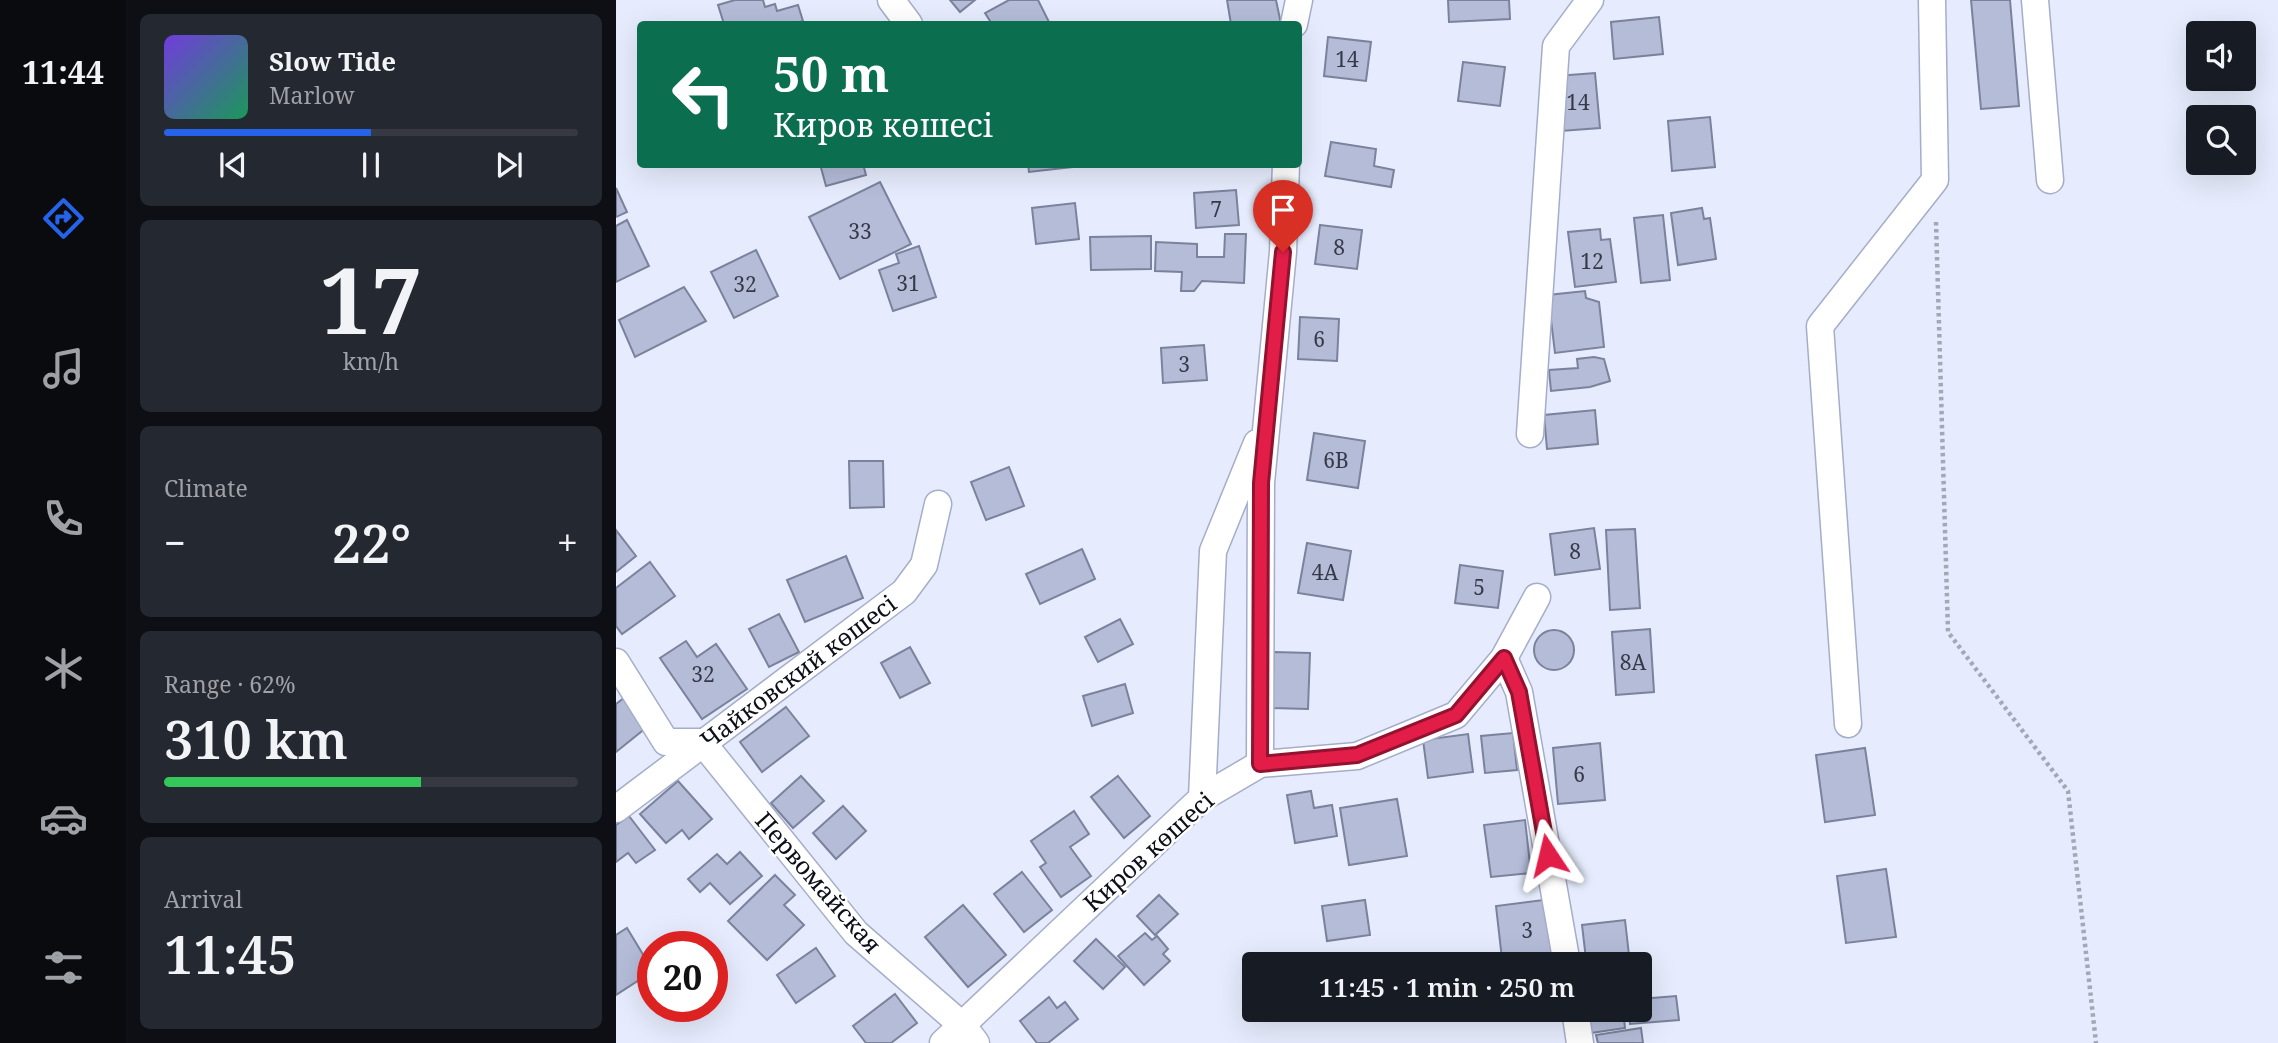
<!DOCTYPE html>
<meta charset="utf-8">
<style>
:root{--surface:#171b24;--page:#242831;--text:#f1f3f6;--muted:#9ea1a6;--line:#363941;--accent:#2563eb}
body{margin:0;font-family:"Noto Serif",serif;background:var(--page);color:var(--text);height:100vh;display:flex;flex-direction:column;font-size:26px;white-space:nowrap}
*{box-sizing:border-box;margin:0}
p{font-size:23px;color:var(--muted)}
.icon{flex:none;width:38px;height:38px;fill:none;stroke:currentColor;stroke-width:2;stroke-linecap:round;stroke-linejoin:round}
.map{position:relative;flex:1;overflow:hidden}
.side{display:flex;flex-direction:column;gap:14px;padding:14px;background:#0d0f14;width:490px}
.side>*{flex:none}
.guide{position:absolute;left:21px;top:21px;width:665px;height:147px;border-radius:7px;box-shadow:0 7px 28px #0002;background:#0b6e4f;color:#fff;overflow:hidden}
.buttons{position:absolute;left:1570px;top:21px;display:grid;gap:14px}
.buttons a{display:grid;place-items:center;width:70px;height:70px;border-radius:7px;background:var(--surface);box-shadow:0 7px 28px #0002;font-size:35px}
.speed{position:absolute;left:21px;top:931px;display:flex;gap:14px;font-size:35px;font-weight:700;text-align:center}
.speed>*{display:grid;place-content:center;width:91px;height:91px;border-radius:50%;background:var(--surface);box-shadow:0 7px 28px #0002;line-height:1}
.speed .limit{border:10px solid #d22;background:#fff;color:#111}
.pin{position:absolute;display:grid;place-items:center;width:60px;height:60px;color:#fff;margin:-72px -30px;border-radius:50% 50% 50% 0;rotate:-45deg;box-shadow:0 0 7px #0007}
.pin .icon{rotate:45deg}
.me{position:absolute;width:77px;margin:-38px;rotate:350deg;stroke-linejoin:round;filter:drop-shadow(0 0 5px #0008)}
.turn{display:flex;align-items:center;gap:24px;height:147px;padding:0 21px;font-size:32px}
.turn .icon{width:91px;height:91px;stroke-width:2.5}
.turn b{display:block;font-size:49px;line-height:60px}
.big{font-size:52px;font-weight:600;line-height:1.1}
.side .tile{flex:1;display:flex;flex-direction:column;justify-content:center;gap:10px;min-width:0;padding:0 24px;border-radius:10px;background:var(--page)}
.side .dial{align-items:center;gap:0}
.dial b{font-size:91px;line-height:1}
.song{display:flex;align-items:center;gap:21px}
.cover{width:84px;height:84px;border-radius:10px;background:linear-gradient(135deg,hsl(260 70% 55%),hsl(150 70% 35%))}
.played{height:7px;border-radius:4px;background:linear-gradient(90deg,var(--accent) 50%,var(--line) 50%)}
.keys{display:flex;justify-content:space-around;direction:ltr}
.heat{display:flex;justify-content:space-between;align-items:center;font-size:38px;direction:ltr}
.charge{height:10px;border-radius:5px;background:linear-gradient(90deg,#34c759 62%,var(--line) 0)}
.trip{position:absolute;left:626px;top:952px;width:410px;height:70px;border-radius:7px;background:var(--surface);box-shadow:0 7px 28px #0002;font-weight:600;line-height:70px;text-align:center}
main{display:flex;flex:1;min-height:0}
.menu{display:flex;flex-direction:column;width:126px;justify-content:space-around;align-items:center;background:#090b0e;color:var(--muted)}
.menu .icon{width:49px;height:49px}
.menu .on{color:var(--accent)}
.menu b{font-size:32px;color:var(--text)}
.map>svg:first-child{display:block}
.building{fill:#b4bcd8;stroke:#7a829c;stroke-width:2}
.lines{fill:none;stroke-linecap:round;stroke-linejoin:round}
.minor-casing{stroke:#a5adc8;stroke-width:29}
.path{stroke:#a3a8b7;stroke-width:4.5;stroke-dasharray:3.5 3.5;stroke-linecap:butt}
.minor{stroke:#fff;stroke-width:26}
.route-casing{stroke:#92132f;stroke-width:18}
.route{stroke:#e11d48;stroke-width:12}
.labels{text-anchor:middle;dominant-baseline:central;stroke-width:5;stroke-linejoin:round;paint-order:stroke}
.number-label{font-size:21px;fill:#363a48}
.street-label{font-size:24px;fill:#0c0f18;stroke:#fff}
</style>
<main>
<nav class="menu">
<b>11:44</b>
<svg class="icon on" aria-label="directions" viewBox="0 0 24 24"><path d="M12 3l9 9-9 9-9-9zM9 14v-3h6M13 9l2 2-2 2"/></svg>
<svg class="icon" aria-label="music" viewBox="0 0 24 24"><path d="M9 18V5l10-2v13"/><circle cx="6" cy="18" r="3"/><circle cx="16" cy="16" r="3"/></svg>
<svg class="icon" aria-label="phone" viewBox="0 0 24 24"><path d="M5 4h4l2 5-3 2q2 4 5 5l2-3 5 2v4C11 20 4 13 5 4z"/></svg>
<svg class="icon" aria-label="climate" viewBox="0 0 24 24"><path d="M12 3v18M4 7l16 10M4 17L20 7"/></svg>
<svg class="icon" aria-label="car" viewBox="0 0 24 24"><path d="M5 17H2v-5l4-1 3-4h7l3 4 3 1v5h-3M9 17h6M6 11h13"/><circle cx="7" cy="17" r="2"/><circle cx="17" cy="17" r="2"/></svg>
<svg class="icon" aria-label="filters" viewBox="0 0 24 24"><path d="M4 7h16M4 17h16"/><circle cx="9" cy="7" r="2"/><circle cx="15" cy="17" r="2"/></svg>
</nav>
<section class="side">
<div class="tile">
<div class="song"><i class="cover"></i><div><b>Slow Tide</b><p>Marlow</p></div></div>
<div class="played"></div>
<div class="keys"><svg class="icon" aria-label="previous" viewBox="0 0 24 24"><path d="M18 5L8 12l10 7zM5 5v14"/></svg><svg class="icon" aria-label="pause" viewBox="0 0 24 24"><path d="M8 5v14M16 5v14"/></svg><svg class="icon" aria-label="next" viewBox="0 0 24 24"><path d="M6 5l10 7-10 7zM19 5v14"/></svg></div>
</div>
<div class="tile dial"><b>17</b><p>km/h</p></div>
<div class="tile"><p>Climate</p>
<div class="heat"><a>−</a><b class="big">22°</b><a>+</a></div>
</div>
<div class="tile"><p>Range · 62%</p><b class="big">310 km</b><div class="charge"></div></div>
<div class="tile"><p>Arrival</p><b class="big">11:45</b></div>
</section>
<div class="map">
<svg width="1662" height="1043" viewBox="0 0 1662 1043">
<rect width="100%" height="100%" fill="#e6ecfd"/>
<!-- building -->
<g class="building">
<path d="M 119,0 L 147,0 L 149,7 L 159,4 L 161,11 L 182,5 L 187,21 L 177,24 L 108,24 L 102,5 Z"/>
<path d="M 334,0 L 359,0 L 344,12 Z"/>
<path d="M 393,0 L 422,0 L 434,24 L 376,24 L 369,13 Z"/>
<path d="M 611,0 L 660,0 L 665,24 L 615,24 Z"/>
<path d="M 832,0 L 893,0 L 894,19 L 833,22 Z"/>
<path d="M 1355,0 L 1394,0 L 1403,106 L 1365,109 Z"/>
<path d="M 1043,17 L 1047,54 L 998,59 L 995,22 Z"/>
<path d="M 712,37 L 755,42 L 750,81 L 708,76 Z"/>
<path d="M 847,62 L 889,67 L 884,106 L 842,101 Z"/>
<path d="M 979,73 L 984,128 L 945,131 L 941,76 Z"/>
<path d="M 1094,117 L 1099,167 L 1056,171 L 1052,121 Z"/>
<path d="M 715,142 L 760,149 L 758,166 L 778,170 L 775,187 L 709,176 Z"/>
<path d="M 204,164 L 247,164 L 250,175 L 210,186 Z"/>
<path d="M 412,164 L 456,164 L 456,167 L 413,172 Z"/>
<path d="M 264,182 L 295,244 L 224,279 L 193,217 Z"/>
<path d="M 0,188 L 11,212 L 0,217 Z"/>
<path d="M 620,190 L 623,225 L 580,228 L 578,193 Z"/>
<path d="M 459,203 L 463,239 L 420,244 L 416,208 Z"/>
<path d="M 1086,208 L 1088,219 L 1094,218 L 1100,259 L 1062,265 L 1055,213 Z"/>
<path d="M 1047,215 L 1054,280 L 1025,283 L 1018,218 Z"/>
<path d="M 11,220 L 33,266 L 0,282 L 0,226 Z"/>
<path d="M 704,225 L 746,230 L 741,269 L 699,264 Z"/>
<path d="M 984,229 L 985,240 L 994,239 L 1000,282 L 959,287 L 952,232 Z"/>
<path d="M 609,234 L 630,234 L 628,283 L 586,281 L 578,291 L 565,291 L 566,272 L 539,271 L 540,242 L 581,244 L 581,257 L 608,257 Z"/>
<path d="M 535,236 L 535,269 L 475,270 L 474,237 Z"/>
<path d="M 303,246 L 320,297 L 277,311 L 263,270 L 283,263 L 280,254 Z"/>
<path d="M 140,250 L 162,296 L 118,318 L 95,272 Z"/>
<path d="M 68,287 L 90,321 L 19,357 L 3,320 Z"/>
<path d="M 969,291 L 970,298 L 983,302 L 988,347 L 939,353 L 932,295 Z"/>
<path d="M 684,317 L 723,319 L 721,361 L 682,359 Z"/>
<path d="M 588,345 L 591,380 L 547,383 L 545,348 Z"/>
<path d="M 978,357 L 988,359 L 994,381 L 974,387 L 935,391 L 933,370 L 962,368 L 961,359 Z"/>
<path d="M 979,410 L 982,444 L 931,449 L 928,415 Z"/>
<path d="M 698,433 L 749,441 L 742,488 L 691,480 Z"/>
<path d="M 233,461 L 267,461 L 268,507 L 234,508 Z"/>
<path d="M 393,467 L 408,506 L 370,520 L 355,482 Z"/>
<path d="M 978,528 L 984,569 L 939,575 L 934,534 Z"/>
<path d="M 1019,529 L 1024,608 L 994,610 L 990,530 Z"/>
<path d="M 0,530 L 20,556 L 0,572 Z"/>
<path d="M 691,543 L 735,551 L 727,600 L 682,593 Z"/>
<path d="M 466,549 L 479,579 L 424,604 L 410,574 Z"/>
<path d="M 230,556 L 247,598 L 189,622 L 171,580 Z"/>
<path d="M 34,562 L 59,596 L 6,634 L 0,626 L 0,588 Z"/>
<path d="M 844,565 L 887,571 L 882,608 L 839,603 Z"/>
<path d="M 163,614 L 183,652 L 153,667 L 133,629 Z"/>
<path d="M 504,619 L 517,644 L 482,662 L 469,637 Z"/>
<path d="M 1034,629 L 1038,692 L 1000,695 L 996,632 Z"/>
<circle cx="938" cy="650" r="20"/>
<path d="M 70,641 L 81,657 L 100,644 L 131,689 L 86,719 L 44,658 Z"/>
<path d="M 294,647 L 314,683 L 284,698 L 265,663 Z"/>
<path d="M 658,652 L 694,653 L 692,709 L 656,708 Z"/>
<path d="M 509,684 L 517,713 L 476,726 L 467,696 Z"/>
<path d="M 8,698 L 31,727 L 0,752 L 0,704 Z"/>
<path d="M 170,707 L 193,736 L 146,772 L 124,742 Z"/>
<path d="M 897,733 L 901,770 L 869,773 L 865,736 Z"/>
<path d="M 852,734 L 857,772 L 812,778 L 807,740 Z"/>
<path d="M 984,743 L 989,800 L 942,804 L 937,748 Z"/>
<path d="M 1249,748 L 1259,815 L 1209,822 L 1200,755 Z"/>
<path d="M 185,776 L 208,801 L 177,828 L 155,803 Z"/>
<path d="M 502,776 L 534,816 L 508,838 L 475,797 Z"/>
<path d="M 62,781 L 96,819 L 73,839 L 66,830 L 50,843 L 24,814 Z"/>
<path d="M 695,791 L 698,808 L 716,805 L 721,836 L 679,843 L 671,795 Z"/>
<path d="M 781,799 L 791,856 L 733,865 L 724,808 Z"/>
<path d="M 227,806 L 250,831 L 220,859 L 197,833 Z"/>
<path d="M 458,811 L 473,834 L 454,847 L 475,876 L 445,897 L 424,867 L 430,863 L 415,841 Z"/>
<path d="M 13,816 L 39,850 L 20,863 L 12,853 L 0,862 L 0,825 Z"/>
<path d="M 909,820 L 915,873 L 875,877 L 868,825 Z"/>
<path d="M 124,852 L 146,876 L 114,904 L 94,883 L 84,892 L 72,879 L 101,854 L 111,864 Z"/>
<path d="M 1270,869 L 1280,937 L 1230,943 L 1221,876 Z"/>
<path d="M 406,872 L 436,910 L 408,932 L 378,894 Z"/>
<path d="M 159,875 L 179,895 L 168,905 L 188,925 L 151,960 L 112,921 Z"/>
<path d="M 543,895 L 562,914 L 539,935 L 521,916 Z"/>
<path d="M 935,899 L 943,964 L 923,964 L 922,954 L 886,959 L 880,906 Z"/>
<path d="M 749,900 L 754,935 L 711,941 L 706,906 Z"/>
<path d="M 347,905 L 390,955 L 352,987 L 309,937 Z"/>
<path d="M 1009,920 L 1014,964 L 984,964 L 984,958 L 970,959 L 966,925 Z"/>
<path d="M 11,928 L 37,971 L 0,995 L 0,935 Z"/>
<path d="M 529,933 L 536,940 L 541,936 L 552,949 L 547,954 L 554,961 L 528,985 L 502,956 Z"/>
<path d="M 480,939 L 509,967 L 487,989 L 458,961 Z"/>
<path d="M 200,948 L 219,976 L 180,1003 L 161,975 Z"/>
<path d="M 279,994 L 301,1023 L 275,1043 L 250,1043 L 237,1026 Z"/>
<path d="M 1060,996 L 1063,1020 L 1014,1024 L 1013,1010 L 1024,1010 L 1024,999 Z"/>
<path d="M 433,997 L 441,1008 L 449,1002 L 462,1019 L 432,1043 L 421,1043 L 404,1021 Z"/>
<path d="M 738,1010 L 766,1010 L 742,1019 Z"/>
<path d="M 973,1010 L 1007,1010 L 1009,1028 L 975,1033 Z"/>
<path d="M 1025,1028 L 1027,1043 L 982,1043 L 980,1035 Z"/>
</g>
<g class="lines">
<defs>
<g id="minor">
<path d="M 275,0 L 293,24"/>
<path d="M 1419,0 L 1434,180"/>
<path d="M 678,24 L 683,0"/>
<path d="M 914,434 L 940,46 L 974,0"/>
<path d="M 888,658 L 903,692 L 951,964"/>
<path d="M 0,662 L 50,742 L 86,742"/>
<path d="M 1232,724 L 1204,326 L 1319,180 L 1316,0"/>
<path d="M 86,742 L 240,933 L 347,1026 L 360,1043"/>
<path d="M 644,764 L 645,483 L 667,252 L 670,164"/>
<path d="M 586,798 L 597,551 L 641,443"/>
<path d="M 0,809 L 288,592 L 308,565 L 322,504"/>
<path d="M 959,1010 L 964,1043"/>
<path d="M 327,1043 L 586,798 L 644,764 L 741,756 L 840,715 L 888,658 L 921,597"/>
</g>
</defs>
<!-- minor casing -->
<use href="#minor" class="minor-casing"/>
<!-- path -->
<path class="path" d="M 1320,222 L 1332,632 L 1452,791 L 1480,1043"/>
<!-- minor -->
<use href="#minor" class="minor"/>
</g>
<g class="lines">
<defs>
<path id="route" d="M 667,252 L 645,483 L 644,764 L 741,755 L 840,715 L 888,658 L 903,692 L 932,855"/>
</defs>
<!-- route casing -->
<use href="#route" class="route-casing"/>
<!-- route -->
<use href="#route" class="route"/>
</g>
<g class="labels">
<!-- number labels -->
<g class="number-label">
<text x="731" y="59">14</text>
<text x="962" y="102">14</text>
<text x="600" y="209">7</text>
<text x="244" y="231">33</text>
<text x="723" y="247">8</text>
<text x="976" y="261">12</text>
<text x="292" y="283">31</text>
<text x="129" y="284">32</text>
<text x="703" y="339">6</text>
<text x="568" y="364">3</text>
<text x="720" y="460">6B</text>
<text x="959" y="551">8</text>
<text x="709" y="572">4A</text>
<text x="863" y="587">5</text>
<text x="1017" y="662">8A</text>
<text x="87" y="674">32</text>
<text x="963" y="774">6</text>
<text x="911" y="930">3</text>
</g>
<!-- street labels -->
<g class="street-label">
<text transform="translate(182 671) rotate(-37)">Чайковский көшесі</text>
<text transform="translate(532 851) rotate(-42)">Киров көшесі</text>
<text transform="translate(203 882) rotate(49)">Первомайская</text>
</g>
</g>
</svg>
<div class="buttons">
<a><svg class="icon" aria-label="sound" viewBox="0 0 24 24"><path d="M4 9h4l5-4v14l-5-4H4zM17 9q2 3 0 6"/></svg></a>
<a><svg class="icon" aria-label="search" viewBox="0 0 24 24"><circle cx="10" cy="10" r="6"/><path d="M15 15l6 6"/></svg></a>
</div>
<div class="speed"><div class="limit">20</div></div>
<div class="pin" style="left:667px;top:252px;background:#d93025"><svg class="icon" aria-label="arrive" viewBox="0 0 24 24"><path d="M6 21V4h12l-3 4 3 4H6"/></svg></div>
<svg class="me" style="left:932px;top:855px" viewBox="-20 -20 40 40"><path d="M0-17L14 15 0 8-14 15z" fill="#e11d48" stroke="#fff" stroke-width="4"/></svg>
<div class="trip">11:45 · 1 min · 250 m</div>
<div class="guide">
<div class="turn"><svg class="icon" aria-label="left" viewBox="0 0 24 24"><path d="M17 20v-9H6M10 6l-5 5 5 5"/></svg><div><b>50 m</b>Киров көшесі</div></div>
</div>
</div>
</main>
